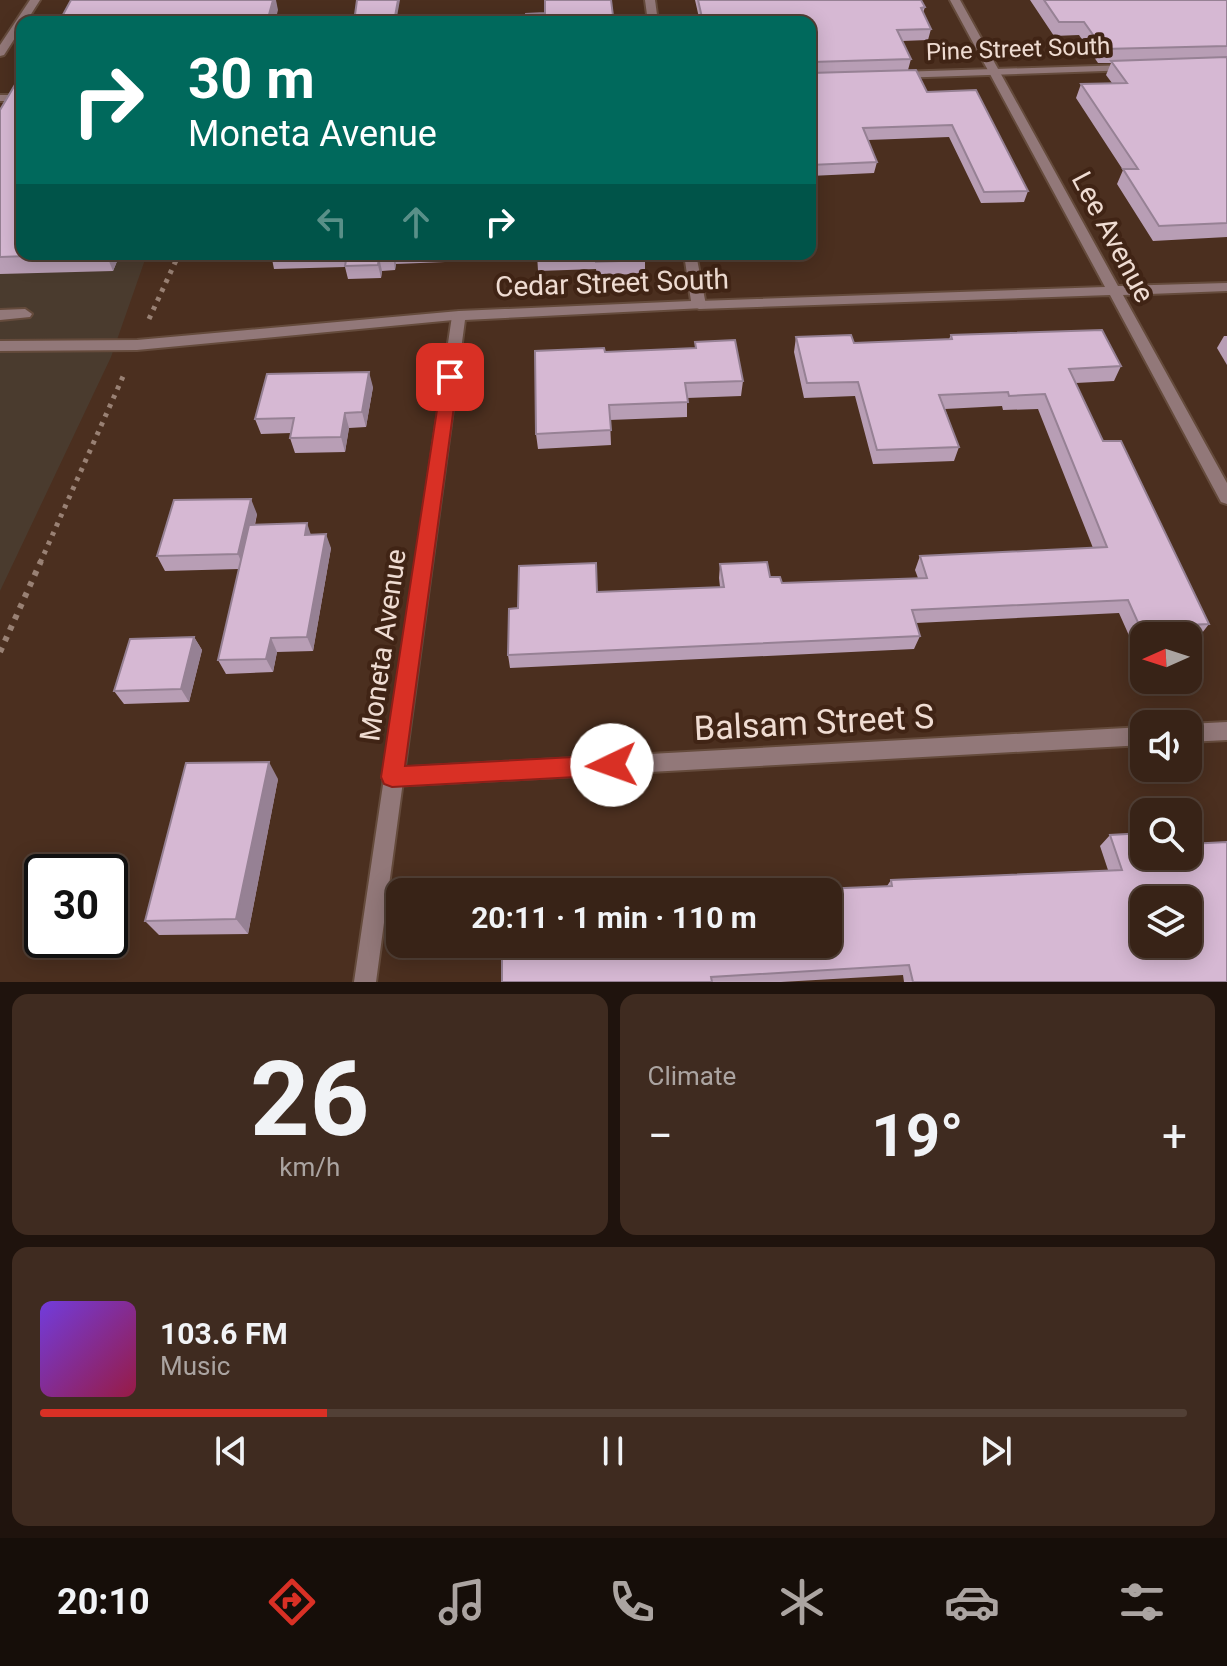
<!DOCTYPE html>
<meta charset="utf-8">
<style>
:root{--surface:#382317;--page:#3f2b20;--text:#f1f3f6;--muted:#aba4a1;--line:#524036;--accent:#d93025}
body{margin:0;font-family:Roboto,sans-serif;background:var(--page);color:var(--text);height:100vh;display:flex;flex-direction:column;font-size:30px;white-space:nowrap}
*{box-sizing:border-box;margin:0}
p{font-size:26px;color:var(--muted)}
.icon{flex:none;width:44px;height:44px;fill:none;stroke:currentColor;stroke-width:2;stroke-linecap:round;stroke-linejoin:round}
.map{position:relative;height:982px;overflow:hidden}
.details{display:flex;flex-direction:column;gap:12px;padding:12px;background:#1f130d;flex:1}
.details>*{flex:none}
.top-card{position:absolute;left:16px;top:16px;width:800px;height:244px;border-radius:16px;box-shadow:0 4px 20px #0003,0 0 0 2px var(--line);background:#00695c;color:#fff;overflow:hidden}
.needle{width:52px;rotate:267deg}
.tools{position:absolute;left:1130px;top:622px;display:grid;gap:16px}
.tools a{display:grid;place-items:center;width:72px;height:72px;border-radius:16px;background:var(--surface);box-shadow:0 4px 20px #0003,0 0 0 2px var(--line);font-size:40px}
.speed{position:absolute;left:24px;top:854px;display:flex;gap:16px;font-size:40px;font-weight:700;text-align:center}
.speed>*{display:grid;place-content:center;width:104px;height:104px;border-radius:50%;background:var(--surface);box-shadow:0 4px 20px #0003,0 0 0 2px var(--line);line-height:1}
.speed .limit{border:4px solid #111;border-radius:12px;background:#fff;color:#111}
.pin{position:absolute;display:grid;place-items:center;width:68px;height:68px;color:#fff;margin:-34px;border-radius:16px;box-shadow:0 4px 12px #0006}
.me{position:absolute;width:88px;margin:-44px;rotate:267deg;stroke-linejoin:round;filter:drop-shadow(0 0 6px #0008)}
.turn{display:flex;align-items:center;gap:28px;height:168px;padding:0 40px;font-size:36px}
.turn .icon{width:104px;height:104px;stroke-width:2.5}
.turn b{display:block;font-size:56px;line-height:68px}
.lanes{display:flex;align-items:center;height:76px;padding:0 40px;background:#0003;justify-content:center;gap:40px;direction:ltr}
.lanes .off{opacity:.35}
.big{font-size:60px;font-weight:700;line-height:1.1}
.details .widget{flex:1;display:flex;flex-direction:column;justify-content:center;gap:12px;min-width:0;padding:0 28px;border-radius:16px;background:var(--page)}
.details .dial{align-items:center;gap:0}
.dial b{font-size:104px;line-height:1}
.song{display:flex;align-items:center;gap:24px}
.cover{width:96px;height:96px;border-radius:12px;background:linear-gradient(135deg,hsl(260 70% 55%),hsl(340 70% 35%))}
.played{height:8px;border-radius:4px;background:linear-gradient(90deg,var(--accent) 25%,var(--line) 25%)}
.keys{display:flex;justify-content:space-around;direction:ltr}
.heat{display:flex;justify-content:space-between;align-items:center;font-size:44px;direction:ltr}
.details .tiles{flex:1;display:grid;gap:12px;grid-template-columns:1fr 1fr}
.widget:last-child{grid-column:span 2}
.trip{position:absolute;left:386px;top:878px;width:456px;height:80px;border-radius:16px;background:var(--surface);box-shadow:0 4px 20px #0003,0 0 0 2px var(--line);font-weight:700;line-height:80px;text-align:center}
.menu{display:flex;height:128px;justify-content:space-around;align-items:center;background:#160e09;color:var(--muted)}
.menu .icon{width:56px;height:56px}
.menu .current{color:var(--accent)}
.menu b{font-size:36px;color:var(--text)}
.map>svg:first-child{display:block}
.commercial{fill:#4a3b2e}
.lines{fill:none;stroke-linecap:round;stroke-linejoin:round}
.service-casing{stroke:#654b3c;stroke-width:4}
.minor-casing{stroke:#654b3c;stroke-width:4}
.tertiary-casing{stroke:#654b3c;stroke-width:4}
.path-far1{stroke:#998174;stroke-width:5;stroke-dasharray:4 6;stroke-linecap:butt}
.path{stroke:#998174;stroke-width:6;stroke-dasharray:5 7;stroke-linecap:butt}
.service{fill:#927879;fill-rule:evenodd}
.minor{fill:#927879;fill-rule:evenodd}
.tertiary{fill:#927879;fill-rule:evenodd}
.wall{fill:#b89eb5}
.shaded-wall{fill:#968194}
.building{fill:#d6b8d3;stroke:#968194;stroke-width:2;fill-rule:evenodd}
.route{fill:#d93025;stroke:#8d1f18;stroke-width:2}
.labels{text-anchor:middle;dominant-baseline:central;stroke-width:8;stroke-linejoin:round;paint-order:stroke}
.far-street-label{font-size:24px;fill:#efdcd2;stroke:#402415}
.street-label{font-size:28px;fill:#efdcd2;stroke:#402415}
.near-street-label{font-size:34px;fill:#efdcd2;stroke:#402415}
</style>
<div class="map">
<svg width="1227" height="982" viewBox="0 0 1227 982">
<rect width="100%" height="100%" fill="#4b2f1f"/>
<!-- commercial -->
<path class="commercial" d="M 0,204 L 22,254 L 147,254 L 111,357 L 0,591 Z"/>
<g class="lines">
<defs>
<path id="service" d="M 25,309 L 32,314 L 30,317 L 0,320 L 0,310 Z"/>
<g id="minor">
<path d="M 30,0 L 40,0 L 26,22 L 22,22 L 22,27 L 4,55 L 0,56 L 0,45 Z"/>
<path d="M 950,0 L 960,0 L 1118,286 L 1227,283 L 1227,291 L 1123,295 L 1227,483 L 1227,504 L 1221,502 L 1110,295 L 699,309 L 692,305 L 699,301 L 1105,287 Z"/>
<path d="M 459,311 L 466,316 L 464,319 L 137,350 L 0,351 L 0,341 L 137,340 Z"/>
<path d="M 1227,722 L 1227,740 L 1188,742 L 1188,724 Z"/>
<path d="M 1144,727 L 1144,745 L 392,786 L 385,784 L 382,777 L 385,770 L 392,768 Z"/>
</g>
<g id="tertiary">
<path d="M 645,0 L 655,0 L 658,22 L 648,22 Z"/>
<path d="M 1129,65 L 1133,66 L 1133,70 L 897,78 L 892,75 L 897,72 Z"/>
<rect x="0" y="95" width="22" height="6"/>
<path d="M 684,254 L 696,254 L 706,305 L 704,308 L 465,320 L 376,982 L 354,982 L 452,316 L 459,311 L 691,301 Z"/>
</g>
</defs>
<!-- service casing -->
<use href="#service" class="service-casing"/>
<!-- minor casing -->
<use href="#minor" class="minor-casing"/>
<!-- tertiary casing -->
<use href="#tertiary" class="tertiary-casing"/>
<!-- path-far1 -->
<g class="path-far1">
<path d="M 149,319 L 179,254"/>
<path d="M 40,563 L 125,372"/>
</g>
<!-- path -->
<path class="path" d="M 0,652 L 41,561"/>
<!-- service -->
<use href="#service" class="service"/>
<!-- minor -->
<use href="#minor" class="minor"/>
<!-- tertiary -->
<use href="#tertiary" class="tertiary"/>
</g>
<!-- wall -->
<g class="wall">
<path d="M 695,0 L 921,0 L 925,7 L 923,13 L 931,29 L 928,40 L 902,41 L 911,59 L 908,70 L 810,73 L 810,22 L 700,22 Z"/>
<path d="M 1030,0 L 1227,0 L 1227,237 L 1153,241 L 1117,184 L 1123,170 L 1076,98 L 1081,84 L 1112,83 L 1106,75 L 1111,63 L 1098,63 L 1079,35 L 1054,36 Z"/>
<path d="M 810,73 L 927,92 L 1028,191 L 1024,202 L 981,203 L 949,137 L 868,140 L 877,162 L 874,173 L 810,176 Z"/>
<path d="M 0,110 L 22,254 L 120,254 L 113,271 L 0,274 Z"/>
<path d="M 271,254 L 446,254 L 445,262 L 396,264 L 395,270 L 382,271 L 381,278 L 348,279 L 345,267 L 274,269 Z"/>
<path d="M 537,254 L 645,254 L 645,274 L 597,275 L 596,269 L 538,271 Z"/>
<path d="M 951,335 L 1121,366 L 1114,381 L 1076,383 L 1103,441 L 1209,624 L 1199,637 L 1188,638 L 1188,636 L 1144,636 L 1144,639 L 1131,640 L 1119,613 L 916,623 L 920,636 L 914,649 L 510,668 L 508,655 L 518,608 L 597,592 L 720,587 L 719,578 L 720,564 L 770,577 L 782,583 L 918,578 L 915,570 L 920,556 L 1093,548 L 1038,409 L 1003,410 L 1002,406 L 945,409 L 959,447 L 954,461 L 873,464 L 855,396 L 804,398 L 794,352 L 796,337 L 854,343 L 949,339 Z"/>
<path d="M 1224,336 L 1227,336 L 1227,365 L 1217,348 Z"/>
<path d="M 695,342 L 743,381 L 741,396 L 687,398 L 687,417 L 610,420 L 611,445 L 538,449 L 536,434 L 605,352 L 695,348 Z"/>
<path d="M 373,387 L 366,427 L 349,428 L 345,452 L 295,453 L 290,438 L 291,433 L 261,434 L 255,419 Z"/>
<path d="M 257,514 L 255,525 L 311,534 L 331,548 L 313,651 L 277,652 L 273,672 L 226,674 L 218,660 L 239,569 L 165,571 L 157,556 Z"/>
<path d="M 194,637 L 202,650 L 189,702 L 124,704 L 114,691 Z"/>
<path d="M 278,779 L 248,934 L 159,935 L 145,921 Z"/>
<path d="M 1110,835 L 1227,982 L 904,982 L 903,975 L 781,982 L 502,982 L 887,886 L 891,880 L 1108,870 L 1100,846 Z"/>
</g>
<!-- shaded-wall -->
<g class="shaded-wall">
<path d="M 273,0 L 276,0 L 278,10 L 275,22 L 267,22 Z"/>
<path d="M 398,0 L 400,0 L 396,22 L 394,22 Z"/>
<path d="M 106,254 L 120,254 L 113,271 Z"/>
<path d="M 393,254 L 394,254 L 396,264 L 395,270 Z"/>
<path d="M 379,257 L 382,271 L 381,278 L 378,265 Z"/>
<path d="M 369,372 L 373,387 L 366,427 L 362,412 Z"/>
<path d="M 345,413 L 349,428 L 345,452 L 341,437 Z"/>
<path d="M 251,499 L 257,514 L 244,569 L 238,554 Z"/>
<path d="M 307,523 L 312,538 L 305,535 Z"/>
<path d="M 326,534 L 331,548 L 313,651 L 307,637 Z"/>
<path d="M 194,637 L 202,650 L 189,702 L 181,689 Z"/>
<path d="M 271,638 L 277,652 L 273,672 L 266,659 Z"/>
<path d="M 269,762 L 278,779 L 248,934 L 236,919 Z"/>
</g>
<!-- building -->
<g class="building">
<path d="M 71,0 L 273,0 L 267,22 L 59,22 Z"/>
<path d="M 357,0 L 398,0 L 394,22 L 354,22 Z"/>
<path d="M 545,0 L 611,0 L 613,16 L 611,22 L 526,22 L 526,14 L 545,13 Z"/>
<path d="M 698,0 L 921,0 L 925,7 L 921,8 L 931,29 L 897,30 L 911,59 L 812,62 L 810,71 L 810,22 L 703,22 Z"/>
<path d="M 1044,0 L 1227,0 L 1227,46 L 1103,49 L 1084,22 L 1059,22 Z"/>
<path d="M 1227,57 L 1227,223 L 1159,226 L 1123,169 L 1138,169 L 1081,84 L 1127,83 L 1111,61 Z"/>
<path d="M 916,70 L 927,92 L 976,90 L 1028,191 L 984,192 L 952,125 L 863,128 L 877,162 L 810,165 L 810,73 Z"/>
<path d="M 22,73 L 22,254 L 84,254 L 0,257 L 0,110 Z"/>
<path d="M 271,254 L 335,254 L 270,256 Z"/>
<path d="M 347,254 L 393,254 L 392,257 L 379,257 L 378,265 L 345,266 Z"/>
<path d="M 537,254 L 645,254 L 646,260 L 596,262 L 596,255 L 537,258 Z"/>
<path d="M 1102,330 L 1121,366 L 1069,369 L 1103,441 L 1121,441 L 1209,624 L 1140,627 L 1128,600 L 912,610 L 920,636 L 508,655 L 509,609 L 518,608 L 519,566 L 596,563 L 597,592 L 724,587 L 720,564 L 767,562 L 770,577 L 780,577 L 782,583 L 927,578 L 920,556 L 1107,547 L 1045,394 L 1009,396 L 1008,392 L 939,395 L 959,447 L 877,450 L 858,382 L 807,383 L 796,337 L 851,335 L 854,343 L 952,339 L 951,335 Z"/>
<path d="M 735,340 L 743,381 L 685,383 L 688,402 L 609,405 L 611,430 L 536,434 L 535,351 L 604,348 L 605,352 L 696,348 L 695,342 Z"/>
<path d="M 369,372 L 362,412 L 345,413 L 341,437 L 290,438 L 294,418 L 255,419 L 267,374 Z"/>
<path d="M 251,499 L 238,554 L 157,556 L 174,500 Z"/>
<path d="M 307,523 L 305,535 L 326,534 L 307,637 L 271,638 L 266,659 L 218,660 L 249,525 Z"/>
<path d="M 194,637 L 181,689 L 114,691 L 130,639 Z"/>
<path d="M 269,762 L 236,919 L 145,921 L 186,763 Z"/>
<path d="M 1144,833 L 1144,856 L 1188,856 L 1188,842 L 1189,844 L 1227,842 L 1227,982 L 913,982 L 909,965 L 711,977 L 712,982 L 502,982 L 502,944 L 828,944 L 828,892 L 749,892 L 892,886 L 891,880 L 1122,870 L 1110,835 ZM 1144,900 L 1188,900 L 1188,944 L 1144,944 Z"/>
</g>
<!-- route -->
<path class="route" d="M 450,371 L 458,377 L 405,766 L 612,755 L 619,758 L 623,765 L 619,772 L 612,775 L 392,787 L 384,784 L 381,777 L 442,377 Z"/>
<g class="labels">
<!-- far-street labels -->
<g class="far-street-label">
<text transform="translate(1018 49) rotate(-2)">Pine Street South</text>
</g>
<!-- street labels -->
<g class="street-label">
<text transform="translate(1113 237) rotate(62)">Lee Avenue</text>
<text transform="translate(612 283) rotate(-2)">Cedar Street South</text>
<text transform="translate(383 645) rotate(-82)">Moneta Avenue</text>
</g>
<!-- near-street labels -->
<g class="near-street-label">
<text transform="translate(814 722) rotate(-3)">Balsam Street S</text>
</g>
</g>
</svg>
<div class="tools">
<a><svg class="needle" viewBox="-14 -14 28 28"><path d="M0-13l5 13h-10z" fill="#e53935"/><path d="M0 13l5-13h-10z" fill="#aba4a1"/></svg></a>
<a><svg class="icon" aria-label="sound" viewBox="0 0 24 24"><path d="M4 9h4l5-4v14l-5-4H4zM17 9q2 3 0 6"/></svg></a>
<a><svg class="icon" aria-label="search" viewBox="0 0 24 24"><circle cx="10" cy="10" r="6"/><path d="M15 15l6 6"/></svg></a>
<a><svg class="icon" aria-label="layers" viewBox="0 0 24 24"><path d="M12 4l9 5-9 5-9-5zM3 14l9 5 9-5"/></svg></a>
</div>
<div class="speed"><div class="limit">30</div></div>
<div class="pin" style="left:450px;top:377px;background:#d93025"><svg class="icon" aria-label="arrive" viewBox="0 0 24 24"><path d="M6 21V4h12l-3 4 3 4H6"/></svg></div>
<svg class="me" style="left:612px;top:765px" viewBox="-20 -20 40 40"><circle r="19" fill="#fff"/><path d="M0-13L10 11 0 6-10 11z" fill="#d93025"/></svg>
<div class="trip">20:11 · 1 min · 110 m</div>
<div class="top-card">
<div class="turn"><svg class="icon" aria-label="right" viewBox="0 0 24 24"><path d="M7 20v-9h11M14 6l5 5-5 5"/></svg><div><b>30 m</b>Moneta Avenue</div></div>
<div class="lanes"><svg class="icon off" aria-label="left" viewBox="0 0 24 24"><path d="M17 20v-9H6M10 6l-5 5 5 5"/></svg><svg class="icon off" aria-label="ahead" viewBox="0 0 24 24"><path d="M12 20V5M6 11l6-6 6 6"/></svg><svg class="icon" aria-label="right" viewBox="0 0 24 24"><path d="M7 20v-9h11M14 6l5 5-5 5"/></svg></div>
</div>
</div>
<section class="details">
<div class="tiles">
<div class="widget dial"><b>26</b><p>km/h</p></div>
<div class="widget"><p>Climate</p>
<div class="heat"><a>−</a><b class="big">19°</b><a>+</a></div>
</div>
<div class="widget">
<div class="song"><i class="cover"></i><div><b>103.6 FM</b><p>Music</p></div></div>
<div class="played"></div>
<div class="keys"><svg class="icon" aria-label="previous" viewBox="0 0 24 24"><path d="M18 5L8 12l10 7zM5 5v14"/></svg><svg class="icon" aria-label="pause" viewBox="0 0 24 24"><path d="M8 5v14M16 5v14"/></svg><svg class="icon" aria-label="next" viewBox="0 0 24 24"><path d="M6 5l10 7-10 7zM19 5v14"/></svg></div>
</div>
</div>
</section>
<nav class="menu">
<b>20:10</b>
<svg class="icon current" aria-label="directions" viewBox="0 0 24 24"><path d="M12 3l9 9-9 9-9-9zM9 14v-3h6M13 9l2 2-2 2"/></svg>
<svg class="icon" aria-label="music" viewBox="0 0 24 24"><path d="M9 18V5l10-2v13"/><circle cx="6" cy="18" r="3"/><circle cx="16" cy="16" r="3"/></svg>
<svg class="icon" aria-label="phone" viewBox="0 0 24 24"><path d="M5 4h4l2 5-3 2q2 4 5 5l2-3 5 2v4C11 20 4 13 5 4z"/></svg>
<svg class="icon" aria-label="climate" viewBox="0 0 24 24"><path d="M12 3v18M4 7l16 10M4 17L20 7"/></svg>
<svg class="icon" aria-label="car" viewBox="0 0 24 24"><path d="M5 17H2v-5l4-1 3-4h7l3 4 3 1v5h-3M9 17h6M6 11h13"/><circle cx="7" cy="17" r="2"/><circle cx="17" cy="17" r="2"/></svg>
<svg class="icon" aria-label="filters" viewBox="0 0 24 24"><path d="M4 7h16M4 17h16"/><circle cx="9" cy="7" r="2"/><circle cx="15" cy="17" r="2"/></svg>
</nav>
